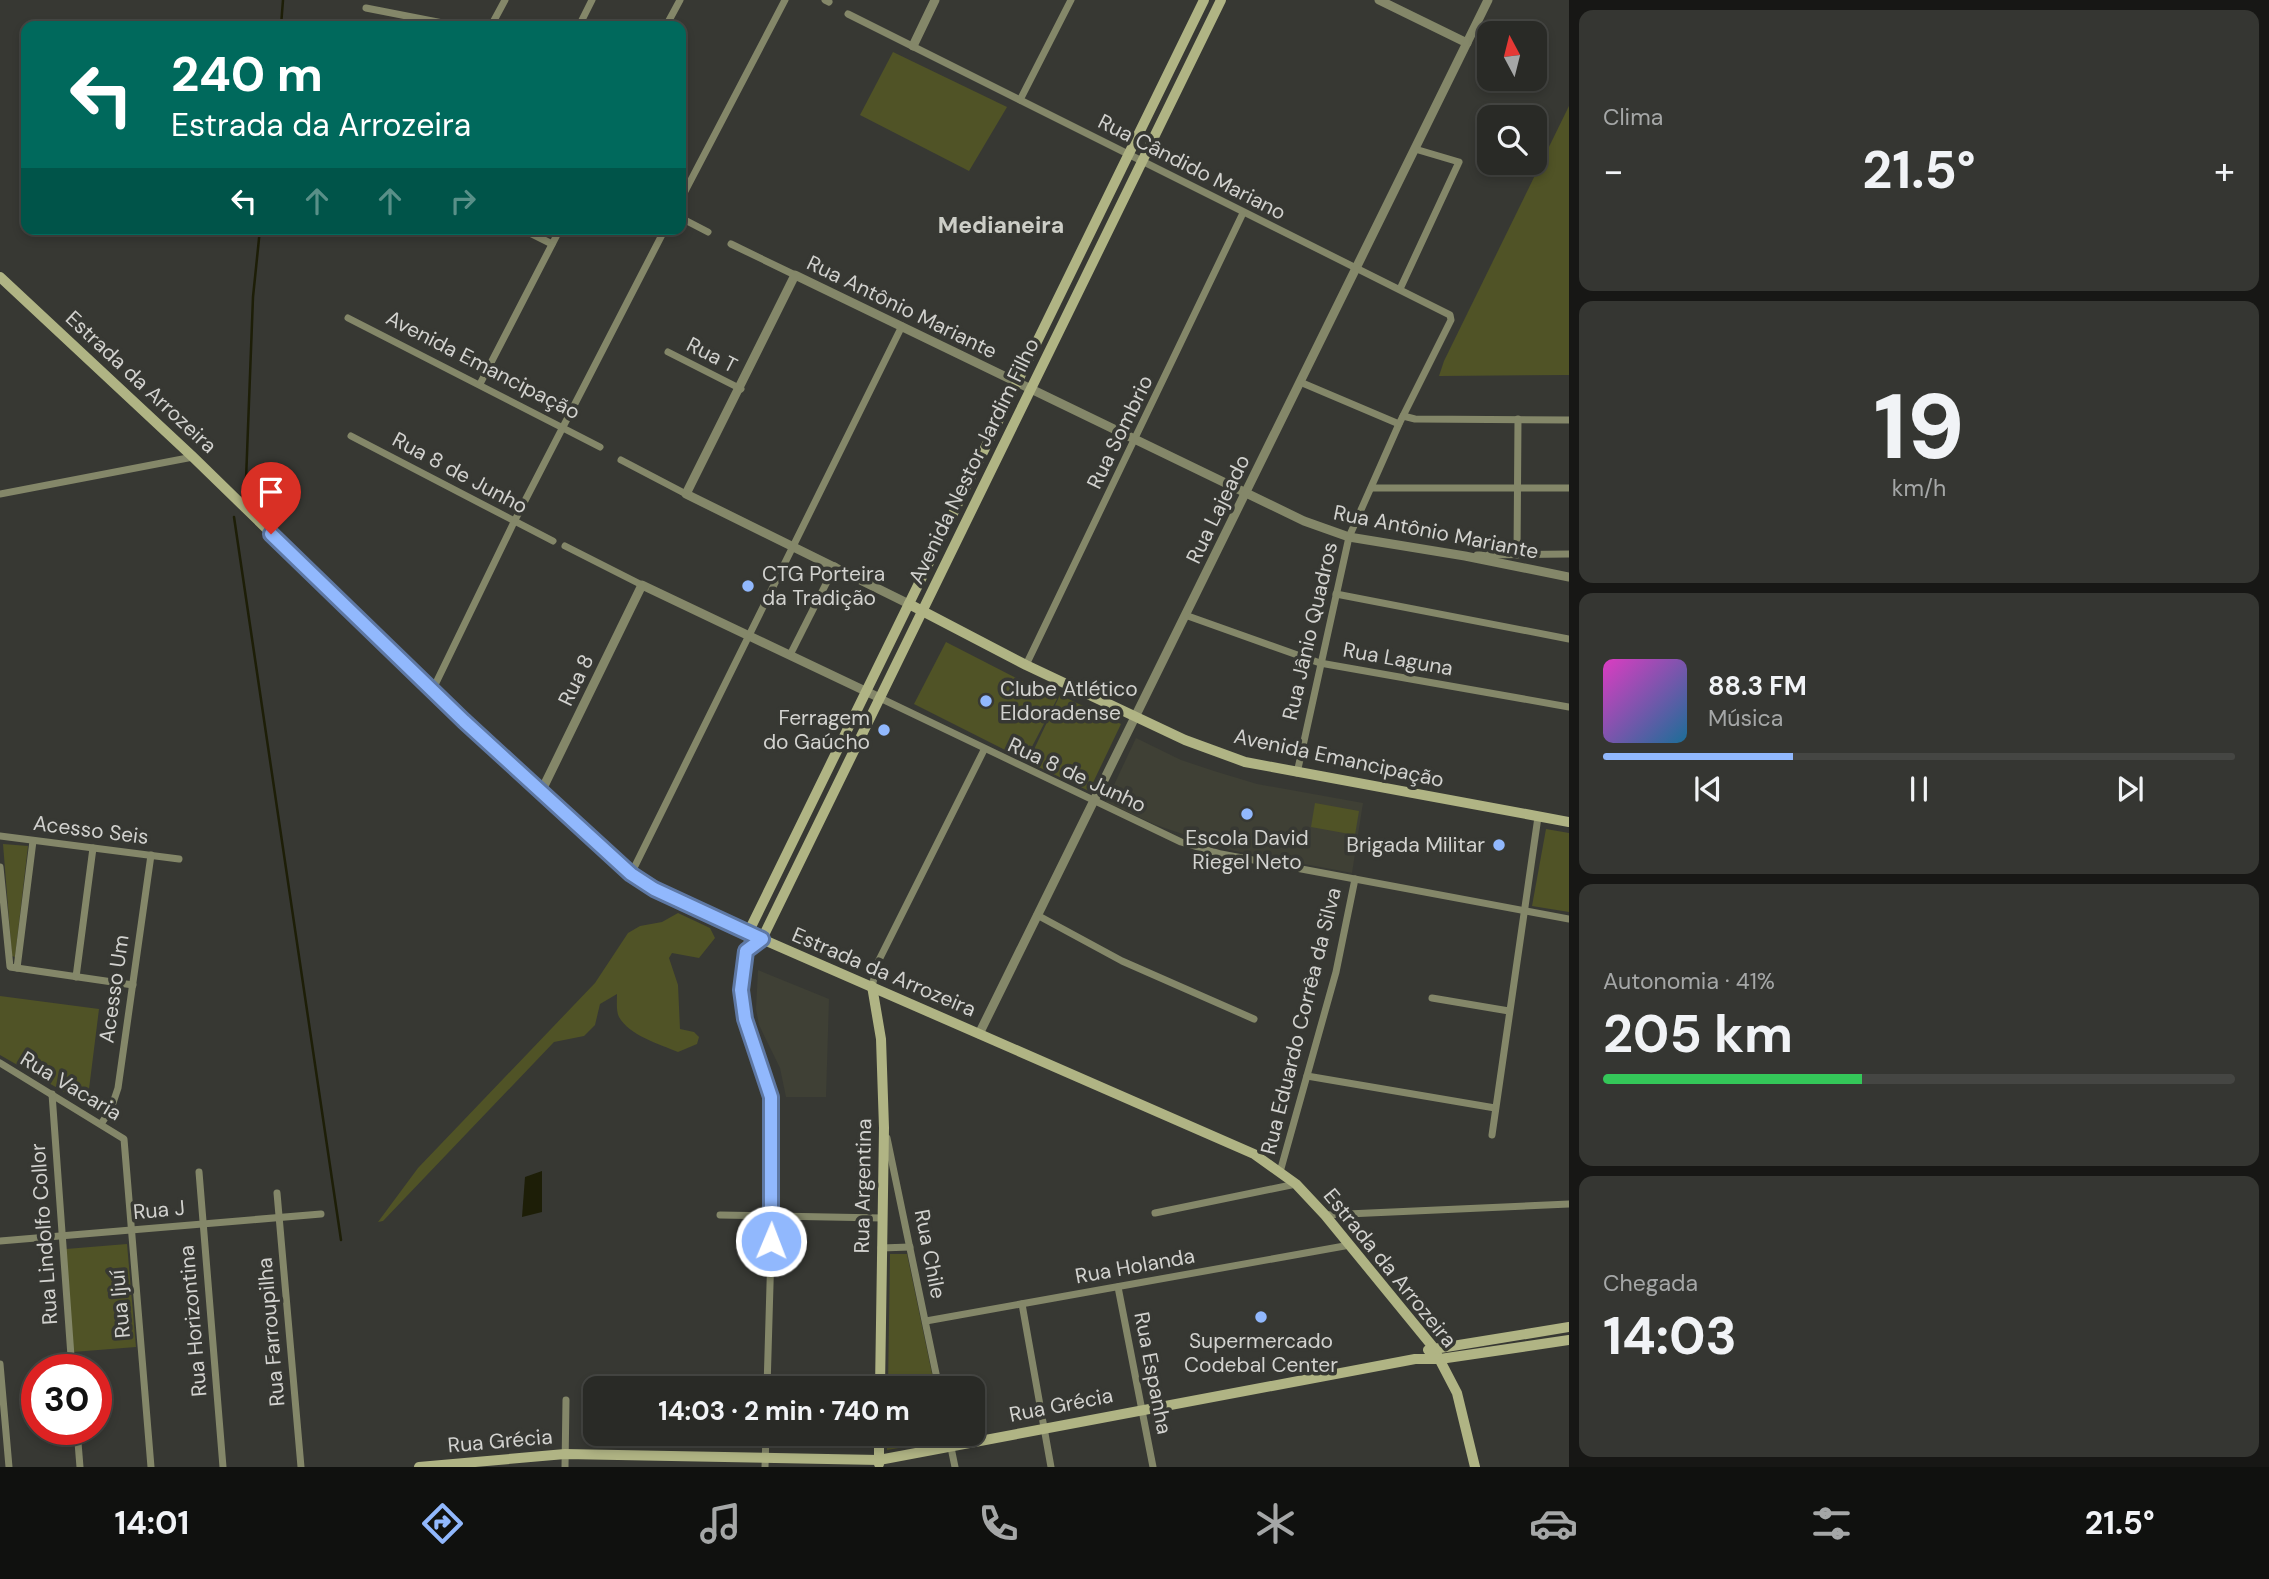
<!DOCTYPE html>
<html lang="pt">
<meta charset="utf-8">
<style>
:root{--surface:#292a26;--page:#353632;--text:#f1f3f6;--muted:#a5a7a7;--line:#454643;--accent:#91b8fd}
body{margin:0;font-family:"DM Sans",sans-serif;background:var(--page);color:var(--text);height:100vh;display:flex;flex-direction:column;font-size:26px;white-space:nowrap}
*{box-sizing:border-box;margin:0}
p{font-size:23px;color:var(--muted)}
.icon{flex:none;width:38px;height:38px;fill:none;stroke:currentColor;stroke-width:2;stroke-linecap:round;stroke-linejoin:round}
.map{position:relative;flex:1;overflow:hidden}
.drawer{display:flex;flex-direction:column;gap:10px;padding:10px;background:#171715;width:700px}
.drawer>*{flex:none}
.banner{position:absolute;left:21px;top:21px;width:665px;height:214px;border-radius:14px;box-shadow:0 4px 10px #0003,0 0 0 2px var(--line);background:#00695c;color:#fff;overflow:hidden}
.needle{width:46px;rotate:353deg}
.buttons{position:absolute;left:1477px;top:21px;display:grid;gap:14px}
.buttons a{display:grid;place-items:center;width:70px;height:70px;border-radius:14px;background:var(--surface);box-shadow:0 4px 10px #0003,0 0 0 2px var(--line);font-size:35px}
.speed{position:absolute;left:21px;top:1354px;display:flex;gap:14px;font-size:35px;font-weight:700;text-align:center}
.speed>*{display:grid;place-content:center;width:91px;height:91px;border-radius:50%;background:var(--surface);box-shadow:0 4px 10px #0003,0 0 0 2px var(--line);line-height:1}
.speed .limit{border:10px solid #d22;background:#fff;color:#111}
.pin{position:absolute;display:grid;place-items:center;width:60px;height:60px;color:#fff;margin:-72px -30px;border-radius:50% 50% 50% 0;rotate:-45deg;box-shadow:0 0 7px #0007}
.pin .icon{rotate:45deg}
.me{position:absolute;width:77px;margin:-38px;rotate:1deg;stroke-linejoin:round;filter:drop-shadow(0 0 5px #0008)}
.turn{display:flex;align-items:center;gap:24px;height:147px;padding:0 35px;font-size:32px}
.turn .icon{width:91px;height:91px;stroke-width:2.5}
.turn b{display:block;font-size:49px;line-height:60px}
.lanes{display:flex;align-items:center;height:66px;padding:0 35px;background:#0003;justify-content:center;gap:35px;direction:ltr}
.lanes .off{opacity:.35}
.big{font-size:52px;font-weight:700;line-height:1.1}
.drawer .tile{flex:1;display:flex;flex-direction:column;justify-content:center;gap:10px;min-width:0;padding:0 24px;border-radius:14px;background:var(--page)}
.drawer .dial{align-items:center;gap:0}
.dial b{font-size:91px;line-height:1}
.song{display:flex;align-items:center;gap:21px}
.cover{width:84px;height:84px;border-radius:10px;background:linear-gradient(135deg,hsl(310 70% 55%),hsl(200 70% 35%))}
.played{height:7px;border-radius:4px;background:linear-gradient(90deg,var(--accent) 30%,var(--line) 30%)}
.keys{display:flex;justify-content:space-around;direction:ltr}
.heat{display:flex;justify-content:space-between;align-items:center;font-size:38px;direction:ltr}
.charge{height:10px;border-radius:5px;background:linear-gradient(90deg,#34c759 41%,var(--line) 0)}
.trip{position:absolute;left:583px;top:1376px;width:402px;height:70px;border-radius:14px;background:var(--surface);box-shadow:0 4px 10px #0003,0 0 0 2px var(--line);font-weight:700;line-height:70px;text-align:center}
.tabs{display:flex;height:112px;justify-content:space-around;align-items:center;background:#10110f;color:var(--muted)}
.tabs .icon{width:49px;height:49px}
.tabs .on{color:var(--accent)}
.tabs b{font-size:32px;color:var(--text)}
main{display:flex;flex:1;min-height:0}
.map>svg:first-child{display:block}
.built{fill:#3f4035}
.green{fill:#505326}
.water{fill:#1d1e07}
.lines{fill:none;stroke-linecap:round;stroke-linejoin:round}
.stream{stroke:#1d1e07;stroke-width:2.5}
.minor{stroke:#848769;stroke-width:7}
.tertiary{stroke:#848769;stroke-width:9}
.secondary{stroke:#b0b484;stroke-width:10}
.route-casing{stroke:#5e78a4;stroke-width:18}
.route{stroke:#91b8fd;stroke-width:12}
.poi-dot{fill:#91b8fd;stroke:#373833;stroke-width:2.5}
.labels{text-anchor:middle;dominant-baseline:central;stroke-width:7;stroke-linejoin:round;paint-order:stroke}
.street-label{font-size:21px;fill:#d2d2cf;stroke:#373833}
.poi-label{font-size:21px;fill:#d2d2cf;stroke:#373833;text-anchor:start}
.neighbourhood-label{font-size:23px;font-weight:bold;fill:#cdcec7;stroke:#373833}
</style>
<main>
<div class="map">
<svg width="1569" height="1467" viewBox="0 0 1569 1467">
<rect width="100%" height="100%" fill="#373833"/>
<!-- built -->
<g class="built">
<path d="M 1136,738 L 1181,760 L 1214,771 L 1257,784 L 1363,803 L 1352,873 L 1230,850 L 1156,825 L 1106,802 Z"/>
<path d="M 758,970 L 829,999 L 826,1097 L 786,1097 L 780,1068 L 759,1025 L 756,1009 Z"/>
</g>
<!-- green -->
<g class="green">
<path d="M 893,52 L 1007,107 L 969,171 L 860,115 Z"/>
<path d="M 1569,106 L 1569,375 L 1439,376 L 1444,361 Z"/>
<path d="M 946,642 L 1057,699 L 1025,760 L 914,704 Z"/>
<path d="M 1060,695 L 1121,724 L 1089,791 L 1028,762 Z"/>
<path d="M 1315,803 L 1359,811 L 1355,835 L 1311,827 Z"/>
<path d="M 1546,829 L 1569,833 L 1569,912 L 1532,906 Z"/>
<path d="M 3,844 L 28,846 L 15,957 L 12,956 Z"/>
<path d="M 678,913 L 710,928 L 715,938 L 699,958 L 672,953 L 669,958 L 678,985 L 680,1029 L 694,1032 L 699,1037 L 697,1044 L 678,1052 C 659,1044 629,1035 619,1017 C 616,1011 617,1001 617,994 L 600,1004 L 595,1025 L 584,1036 L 554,1042 L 383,1221 L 378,1222 L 418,1168 L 595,983 L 628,933 L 640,926 L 662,922 Z"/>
<path d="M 0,996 L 99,1009 L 87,1105 L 0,1055 Z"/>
<path d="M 127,1244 L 136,1347 L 73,1352 L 66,1249 Z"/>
<path d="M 890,1254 L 907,1254 L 935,1388 L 888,1388 Z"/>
<path d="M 887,1433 L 945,1433 L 946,1440 L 887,1450 Z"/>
</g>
<!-- water -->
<path class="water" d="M 542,1171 L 542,1212 L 522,1217 L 525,1177 Z"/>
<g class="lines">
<!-- stream -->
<g class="stream">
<path d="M 281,26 L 283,0"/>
<path d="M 242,495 L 246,480 L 253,297 L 260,229"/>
<path d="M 234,517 L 341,1240"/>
</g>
<!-- minor -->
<g class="minor">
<path d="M 825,0 L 829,2"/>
<path d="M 366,8 L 458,26"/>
<path d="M 848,14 L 1450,315 L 1451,320 L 1399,424 L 1349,537 L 1297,773"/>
<path d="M 491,26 L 505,0"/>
<path d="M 579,26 L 592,0"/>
<path d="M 666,26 L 680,0"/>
<path d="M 1020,100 L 1071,0"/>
<path d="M 681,199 L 785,0"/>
<path d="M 681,218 L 708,232"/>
<path d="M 522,229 L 552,244"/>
<path d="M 731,244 L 795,275"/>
<path d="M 1400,289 L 1459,162 L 1415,149"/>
<path d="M 348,318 L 600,447"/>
<path d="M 668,352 L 741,389"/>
<path d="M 1300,382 L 1399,424"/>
<path d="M 480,384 L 560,229"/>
<path d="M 1403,416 L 1415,419 L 1569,420"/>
<path d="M 351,436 L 553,541"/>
<path d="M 621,460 L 686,494"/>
<path d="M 1372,488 L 1569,488"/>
<path d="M 0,494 L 193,457"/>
<path d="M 565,546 L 642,585"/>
<path d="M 1477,555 L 1569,554"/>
<path d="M 1517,555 L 1518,419"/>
<path d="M 1336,594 L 1569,639"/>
<path d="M 1185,615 L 1320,663 L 1569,707"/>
<path d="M 790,655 L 835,566"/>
<path d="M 1026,665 L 1243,213"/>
<path d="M 433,689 L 514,522 L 665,229"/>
<path d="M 880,698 L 1181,842 L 1221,854 L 1569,919"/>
<path d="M 0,836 L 179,859"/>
<path d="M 0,867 L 10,967 L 133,985"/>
<path d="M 631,874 L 902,326"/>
<path d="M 1037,915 L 1122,961 L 1254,1019"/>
<path d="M 748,933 L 742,990 L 745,1019 L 771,1097 L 772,1216 L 767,1388"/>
<path d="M 745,951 L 762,939"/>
<path d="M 17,968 L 33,841"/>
<path d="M 76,977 L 93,848"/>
<path d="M 872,986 L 879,960 L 984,750"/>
<path d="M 1432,998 L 1509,1011"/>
<path d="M 0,1063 L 124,1139 L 151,1467"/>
<path d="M 1307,1076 L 1495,1108"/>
<path d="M 52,1094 L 72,1370"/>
<path d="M 101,1124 L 111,1109 L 118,1088 L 151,855"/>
<path d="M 1492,1135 L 1538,817"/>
<path d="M 887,1138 L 939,1388"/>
<path d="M 199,1172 L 223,1467"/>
<path d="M 1280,1172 L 1336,972 L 1355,879"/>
<path d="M 277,1193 L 301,1467"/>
<path d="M 1155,1213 L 1296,1184"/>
<path d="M 720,1215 L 882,1218"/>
<path d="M 1325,1215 L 1569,1204"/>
<path d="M 0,1241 L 321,1214"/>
<path d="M 881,1248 L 910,1247"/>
<path d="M 1118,1287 L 1153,1467"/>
<path d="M 1022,1304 L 1051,1467"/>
<path d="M 926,1321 L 1350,1245"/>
<path d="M 0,1364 L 9,1467"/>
<path d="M 77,1430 L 80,1467"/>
<path d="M 948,1433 L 955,1467"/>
<path d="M 565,1467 L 566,1400"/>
<path d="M 765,1467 L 766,1433"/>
</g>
<!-- tertiary -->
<g class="tertiary">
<path d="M 1379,0 L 1467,43"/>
<path d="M 913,46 L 935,0"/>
<path d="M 909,604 L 686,494 L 795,275 L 1304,521 L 1349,537 L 1465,556 L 1569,577"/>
<path d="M 542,790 L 642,585 L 880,698"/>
<path d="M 979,1034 L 1488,0"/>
</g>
<!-- secondary -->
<g class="secondary">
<path d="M 0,277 L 193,457 L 464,721 L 631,874 L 655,889 L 762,939 L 1254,1154 L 1296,1184 L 1325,1215 L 1433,1347 L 1457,1393 L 1475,1467"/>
<path d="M 909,604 L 1026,665 L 1185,740 L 1245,762 L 1569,822"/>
<path d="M 748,933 L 1204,0"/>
<path d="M 762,939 L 1221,0"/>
<path d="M 872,986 L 881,1039 L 884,1128 L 880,1388"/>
<path d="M 1428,1350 L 1569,1327"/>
<path d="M 879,1464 L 879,1433"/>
<path d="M 419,1467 L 565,1454 L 879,1460 L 1415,1359 L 1440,1359 L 1569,1340"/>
</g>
</g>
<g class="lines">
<defs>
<path id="route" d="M 271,534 L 464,721 L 631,874 L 654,889 L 762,939 L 746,951 L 741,990 L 745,1019 L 771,1097 L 771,1241"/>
</defs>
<!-- route casing -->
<use href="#route" class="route-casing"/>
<!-- route -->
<use href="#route" class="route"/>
</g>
<!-- markers -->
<g class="poi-dot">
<circle cx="748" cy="586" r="7"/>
<circle cx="986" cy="701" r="7"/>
<circle cx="884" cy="730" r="7"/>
<circle cx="1247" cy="814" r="7"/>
<circle cx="1499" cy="845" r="7"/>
<circle cx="1261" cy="1317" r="7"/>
</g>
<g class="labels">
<!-- street labels -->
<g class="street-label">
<text transform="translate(1192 167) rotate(27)">Rua Cândido Mariano</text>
<text transform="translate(902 307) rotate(26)">Rua Antônio Mariante</text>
<text transform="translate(712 355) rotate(27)">Rua T</text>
<text transform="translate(483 365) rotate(27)">Avenida Emancipação</text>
<text transform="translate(141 382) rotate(43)">Estrada da Arrozeira</text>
<text transform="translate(1120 432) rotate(-64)">Rua Sombrio</text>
<text transform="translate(974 461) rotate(-64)">Avenida Nestor Jardim Filho</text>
<text transform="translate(460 473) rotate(28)">Rua 8 de Junho</text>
<text transform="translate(1218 509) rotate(-64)">Rua Lajeado</text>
<text transform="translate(1436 532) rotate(11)">Rua Antônio Mariante</text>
<text transform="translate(1310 631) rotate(-77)">Rua Jânio Quadros</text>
<text transform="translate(1398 659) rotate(10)">Rua Laguna</text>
<text transform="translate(576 680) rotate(-64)">Rua 8</text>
<text transform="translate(1339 758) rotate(12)">Avenida Emancipação</text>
<text transform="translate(1077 775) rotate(25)">Rua 8 de Junho</text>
<text transform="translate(91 830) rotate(7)">Acesso Seis</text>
<text transform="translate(884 972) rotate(23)">Estrada da Arrozeira</text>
<text transform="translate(114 989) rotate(-82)">Acesso Um</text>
<text transform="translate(1301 1021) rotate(-76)">Rua Eduardo Corrêa da Silva</text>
<text transform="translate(71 1086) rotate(31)">Rua Vacaria</text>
<text transform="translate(863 1186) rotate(-89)">Rua Argentina</text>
<text transform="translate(159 1210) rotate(-5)">Rua J</text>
<text transform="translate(44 1234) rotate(-94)">Rua Lindolfo Collor</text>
<text transform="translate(930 1254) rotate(79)">Rua Chile</text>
<text transform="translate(1135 1266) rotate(-10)">Rua Holanda</text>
<text transform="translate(1390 1268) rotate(51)">Estrada da Arrozeira</text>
<text transform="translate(120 1304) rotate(-95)">Rua Ijuí</text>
<text transform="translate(193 1321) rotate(-95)">Rua Horizontina</text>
<text transform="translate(271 1332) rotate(-95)">Rua Farroupilha</text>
<text transform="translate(1153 1373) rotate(79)">Rua Espanha</text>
<text transform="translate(1061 1405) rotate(-11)">Rua Grécia</text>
<text transform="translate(500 1441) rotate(-5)">Rua Grécia</text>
</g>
<!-- poi labels -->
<g class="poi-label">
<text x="762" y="574">CTG Porteira<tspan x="762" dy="24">da Tradição</tspan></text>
<text x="1000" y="689">Clube Atlético<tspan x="1000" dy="24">Eldoradense</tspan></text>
<text x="870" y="718" text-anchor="end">Ferragem<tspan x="870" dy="24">do Gaúcho</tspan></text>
<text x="1247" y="838" text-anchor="middle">Escola David<tspan x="1247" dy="24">Riegel Neto</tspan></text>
<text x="1485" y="845" text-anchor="end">Brigada Militar</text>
<text x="1261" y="1341" text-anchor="middle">Supermercado<tspan x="1261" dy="24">Codebal Center</tspan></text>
</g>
<!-- neighbourhood labels -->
<g class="neighbourhood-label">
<text x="1001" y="225">Medianeira</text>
</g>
</g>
</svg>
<div class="buttons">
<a><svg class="needle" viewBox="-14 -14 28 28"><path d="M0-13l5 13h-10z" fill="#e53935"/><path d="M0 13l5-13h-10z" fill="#a5a7a7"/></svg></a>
<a><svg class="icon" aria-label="search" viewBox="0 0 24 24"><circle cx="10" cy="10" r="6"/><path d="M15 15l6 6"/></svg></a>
</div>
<div class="speed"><div class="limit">30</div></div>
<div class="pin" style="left:271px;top:534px;background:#d93025"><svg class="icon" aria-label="arrive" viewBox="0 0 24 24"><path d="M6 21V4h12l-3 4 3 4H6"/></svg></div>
<svg class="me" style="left:771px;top:1241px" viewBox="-20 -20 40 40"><circle r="17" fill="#91b8fd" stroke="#fff" stroke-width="3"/><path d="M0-11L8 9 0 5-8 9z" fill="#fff"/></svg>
<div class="trip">14:03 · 2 min · 740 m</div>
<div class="banner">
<div class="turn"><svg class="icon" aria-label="left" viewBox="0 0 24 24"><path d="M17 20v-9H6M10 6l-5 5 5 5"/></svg><div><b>240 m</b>Estrada da Arrozeira</div></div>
<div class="lanes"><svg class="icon" aria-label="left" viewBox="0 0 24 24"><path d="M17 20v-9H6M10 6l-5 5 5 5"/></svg><svg class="icon off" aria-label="ahead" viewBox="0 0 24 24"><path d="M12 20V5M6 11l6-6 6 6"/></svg><svg class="icon off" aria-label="ahead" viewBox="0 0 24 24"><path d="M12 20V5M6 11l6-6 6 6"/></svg><svg class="icon off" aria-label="right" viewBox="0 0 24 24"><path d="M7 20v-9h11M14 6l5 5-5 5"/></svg></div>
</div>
</div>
<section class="drawer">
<div class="tile"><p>Clima</p>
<div class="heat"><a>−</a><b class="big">21.5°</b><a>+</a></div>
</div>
<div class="tile dial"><b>19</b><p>km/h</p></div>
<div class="tile">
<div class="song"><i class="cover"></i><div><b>88.3 FM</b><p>Música</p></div></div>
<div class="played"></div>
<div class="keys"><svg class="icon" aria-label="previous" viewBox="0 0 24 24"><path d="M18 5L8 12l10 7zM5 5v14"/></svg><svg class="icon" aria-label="pause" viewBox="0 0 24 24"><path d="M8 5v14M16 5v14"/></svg><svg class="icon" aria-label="next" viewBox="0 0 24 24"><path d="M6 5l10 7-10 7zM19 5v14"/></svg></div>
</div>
<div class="tile"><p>Autonomia · 41%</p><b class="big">205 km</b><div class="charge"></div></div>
<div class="tile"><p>Chegada</p><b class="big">14:03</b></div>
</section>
</main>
<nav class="tabs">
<b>14:01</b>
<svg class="icon on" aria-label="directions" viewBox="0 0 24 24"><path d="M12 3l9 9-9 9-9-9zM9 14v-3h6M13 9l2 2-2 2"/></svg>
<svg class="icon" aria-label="music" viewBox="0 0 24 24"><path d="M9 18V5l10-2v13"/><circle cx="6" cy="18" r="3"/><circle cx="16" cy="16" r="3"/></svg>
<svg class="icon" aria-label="phone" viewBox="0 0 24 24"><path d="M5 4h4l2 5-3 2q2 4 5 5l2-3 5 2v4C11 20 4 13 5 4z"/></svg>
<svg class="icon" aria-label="climate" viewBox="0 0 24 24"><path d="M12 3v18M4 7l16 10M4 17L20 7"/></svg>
<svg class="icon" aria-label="car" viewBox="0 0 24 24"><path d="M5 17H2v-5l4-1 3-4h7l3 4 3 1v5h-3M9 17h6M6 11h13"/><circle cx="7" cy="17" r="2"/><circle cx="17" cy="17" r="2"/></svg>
<svg class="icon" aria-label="filters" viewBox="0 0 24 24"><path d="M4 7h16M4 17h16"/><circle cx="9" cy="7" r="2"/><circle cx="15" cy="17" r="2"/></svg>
<b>21.5°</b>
</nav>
